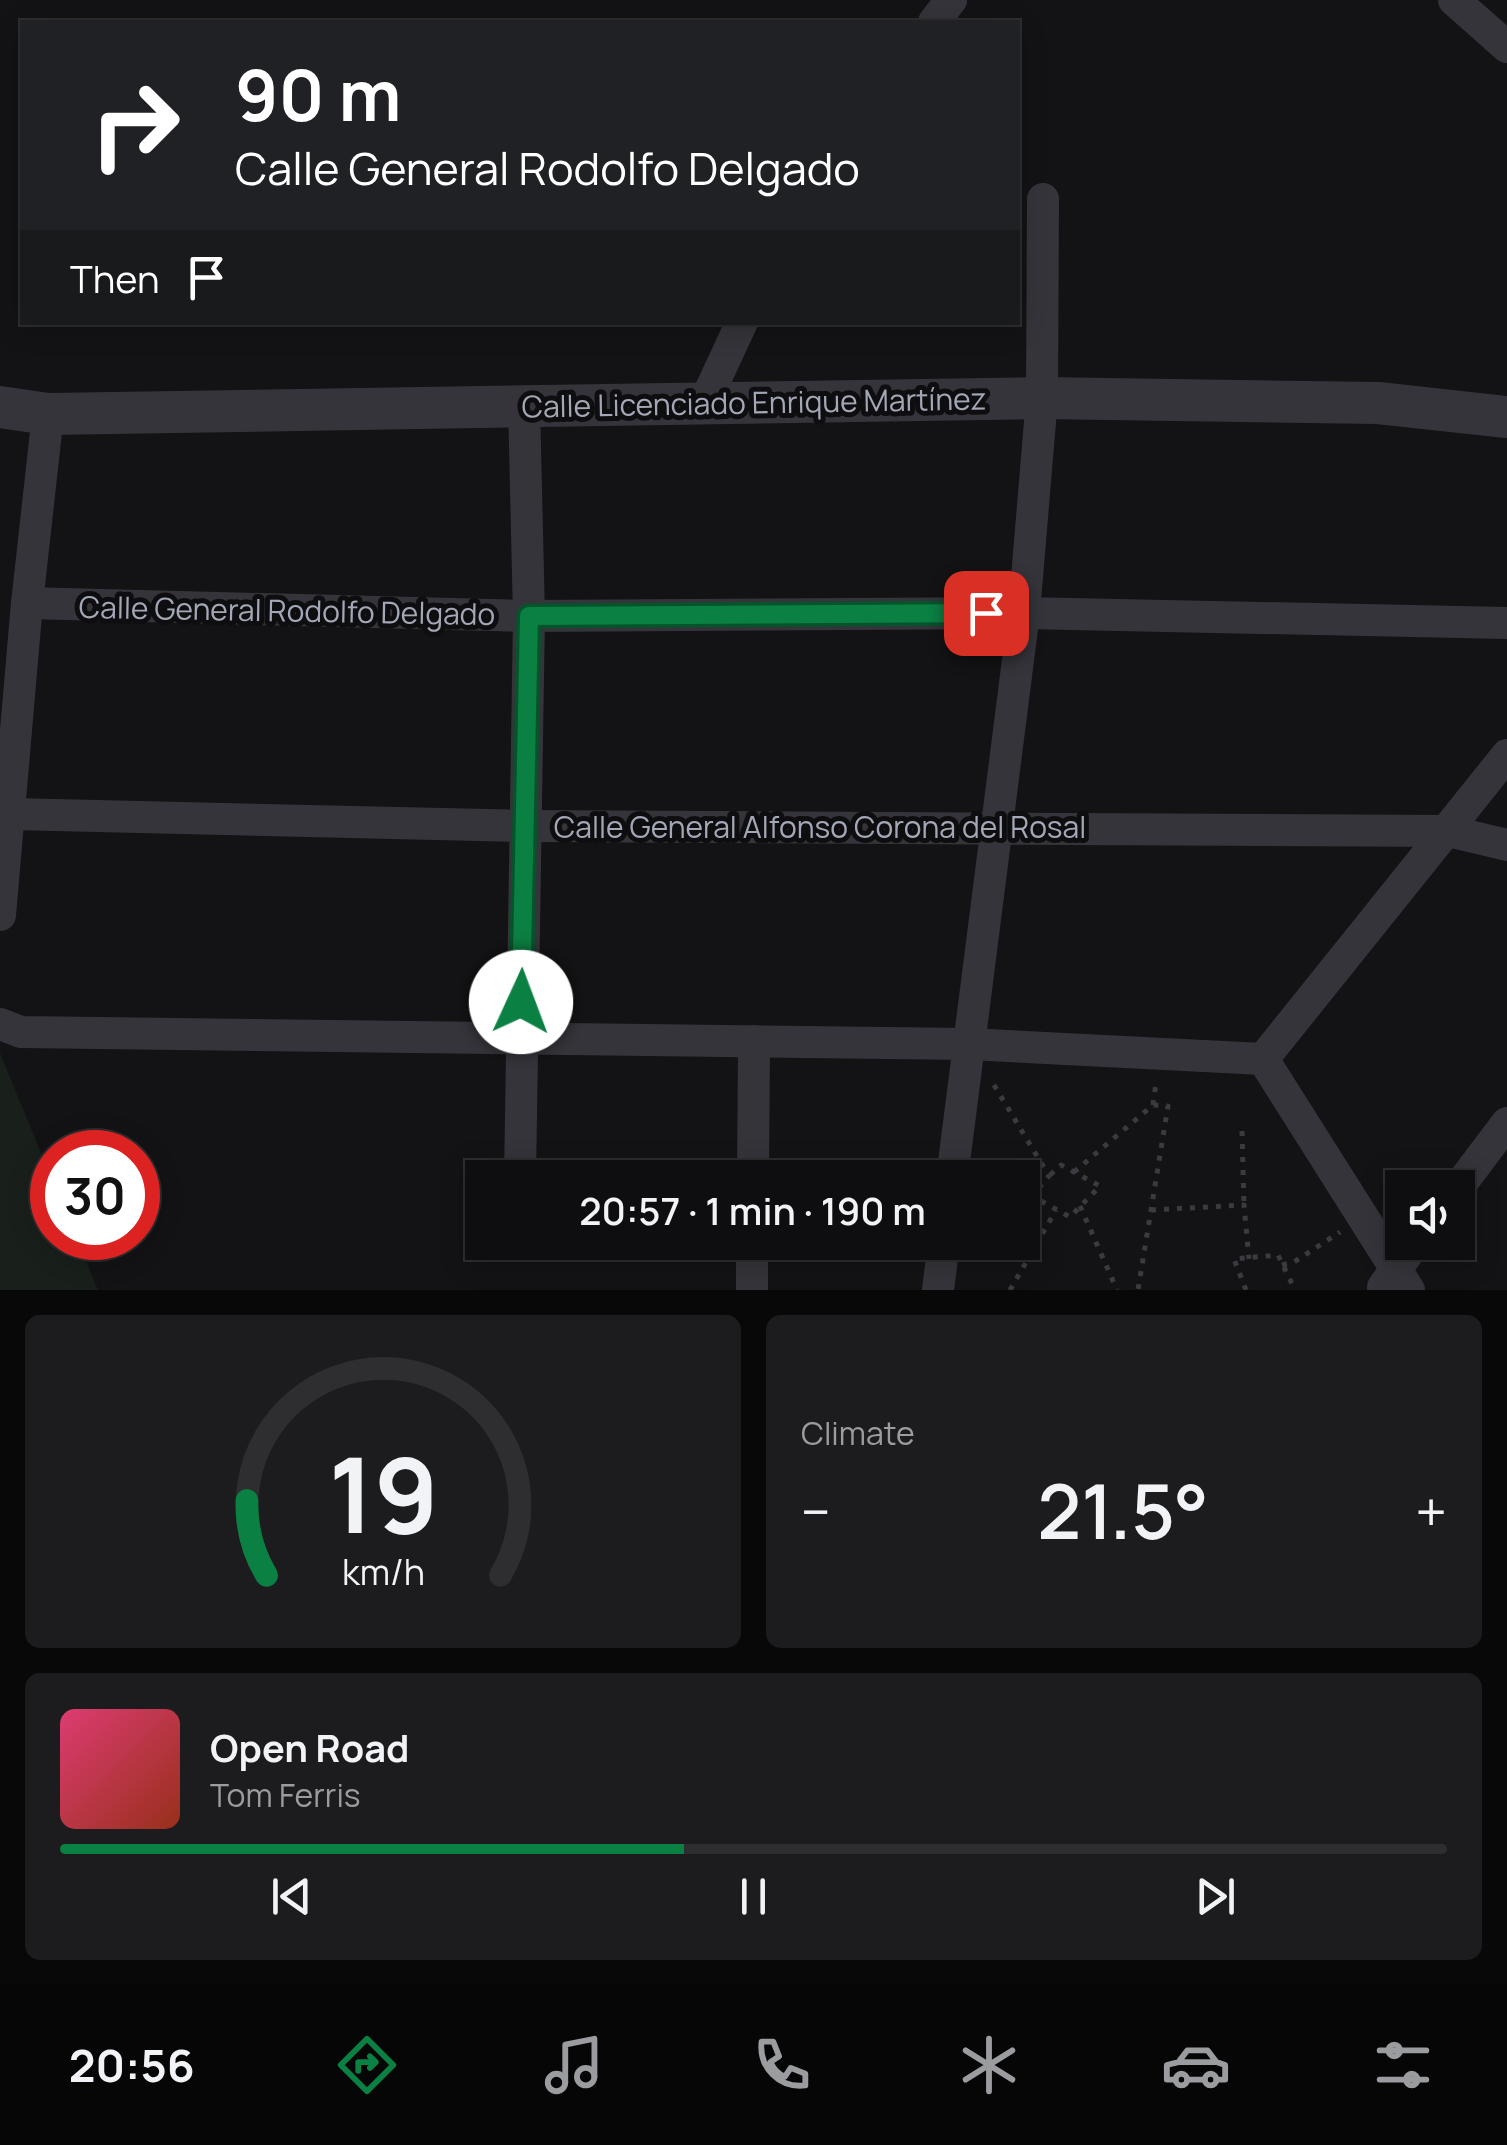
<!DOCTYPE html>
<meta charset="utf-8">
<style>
:root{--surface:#0e0e10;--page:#1c1c1e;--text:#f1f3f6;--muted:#9b9c9f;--line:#2e2e30;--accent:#0b8043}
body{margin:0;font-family:Manrope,sans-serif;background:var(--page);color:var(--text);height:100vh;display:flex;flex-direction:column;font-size:38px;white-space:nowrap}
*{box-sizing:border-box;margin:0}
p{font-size:32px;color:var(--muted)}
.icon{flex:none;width:55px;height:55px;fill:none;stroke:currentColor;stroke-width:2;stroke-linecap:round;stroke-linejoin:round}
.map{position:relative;height:1290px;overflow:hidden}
.sheet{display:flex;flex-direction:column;gap:25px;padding:25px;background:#080809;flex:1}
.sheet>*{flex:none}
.top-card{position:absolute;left:20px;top:20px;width:1000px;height:305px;border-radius:0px;box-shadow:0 5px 25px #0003,0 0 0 2px var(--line);background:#202124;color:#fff;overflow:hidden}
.fabs{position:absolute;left:1385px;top:1170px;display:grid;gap:20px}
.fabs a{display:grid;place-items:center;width:90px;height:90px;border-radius:0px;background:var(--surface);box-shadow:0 5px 25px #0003,0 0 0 2px var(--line);font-size:50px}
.speed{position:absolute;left:30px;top:1130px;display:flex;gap:20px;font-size:50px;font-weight:700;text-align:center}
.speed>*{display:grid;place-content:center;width:130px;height:130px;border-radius:50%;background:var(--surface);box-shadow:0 5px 25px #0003,0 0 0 2px var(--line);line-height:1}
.speed .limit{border:15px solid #d22;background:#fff;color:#111}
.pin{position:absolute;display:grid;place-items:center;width:85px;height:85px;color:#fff;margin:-42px;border-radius:20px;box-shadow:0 5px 15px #0006}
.me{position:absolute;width:110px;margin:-55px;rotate:2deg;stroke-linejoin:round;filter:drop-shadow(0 0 8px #0008)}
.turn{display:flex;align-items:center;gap:35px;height:210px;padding:0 50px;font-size:45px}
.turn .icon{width:130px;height:130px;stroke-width:2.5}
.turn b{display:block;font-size:70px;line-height:85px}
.then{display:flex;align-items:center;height:95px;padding:0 50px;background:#0003;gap:20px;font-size:38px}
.big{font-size:75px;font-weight:600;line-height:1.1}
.sheet .tile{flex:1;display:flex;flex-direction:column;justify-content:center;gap:15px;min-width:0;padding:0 35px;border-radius:15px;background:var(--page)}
.sheet .dial{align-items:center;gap:0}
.dial svg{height:260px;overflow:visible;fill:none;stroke:var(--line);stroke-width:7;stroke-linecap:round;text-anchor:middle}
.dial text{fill:var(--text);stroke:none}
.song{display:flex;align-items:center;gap:30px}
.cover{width:120px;height:120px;border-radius:15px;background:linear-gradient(135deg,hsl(340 70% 55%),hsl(10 70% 35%))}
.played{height:10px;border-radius:5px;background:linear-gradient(90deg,var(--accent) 45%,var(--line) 45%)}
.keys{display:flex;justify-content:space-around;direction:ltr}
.heat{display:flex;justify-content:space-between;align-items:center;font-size:55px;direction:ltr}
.sheet .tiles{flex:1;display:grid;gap:25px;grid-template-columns:1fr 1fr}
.tile:last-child{grid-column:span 2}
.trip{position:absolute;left:465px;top:1160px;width:575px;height:100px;border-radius:0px;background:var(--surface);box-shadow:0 5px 25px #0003,0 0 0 2px var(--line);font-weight:600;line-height:100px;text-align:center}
.tab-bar{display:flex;height:160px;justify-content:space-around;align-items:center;background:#060606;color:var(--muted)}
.tab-bar .icon{width:70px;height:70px}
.tab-bar .active{color:var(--accent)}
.tab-bar b{font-size:45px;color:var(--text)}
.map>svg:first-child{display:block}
.green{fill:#19201b}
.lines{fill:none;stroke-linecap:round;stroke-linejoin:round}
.path{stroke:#3a3b41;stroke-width:5;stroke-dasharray:5 8;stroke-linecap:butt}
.minor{stroke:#34343a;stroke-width:32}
.tertiary{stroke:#34343a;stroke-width:42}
.route-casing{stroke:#07532c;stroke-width:25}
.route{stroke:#0b8043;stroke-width:18}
.labels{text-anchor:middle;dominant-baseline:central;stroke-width:10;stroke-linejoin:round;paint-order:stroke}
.street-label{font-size:30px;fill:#a4a8b6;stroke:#0e0e10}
</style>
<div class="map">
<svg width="1507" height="1290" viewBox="0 0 1507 1290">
<rect width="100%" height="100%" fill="#131315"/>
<!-- green -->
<path class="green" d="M 0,1053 L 52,1180 L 52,1238 L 76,1238 L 98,1290 L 0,1290 Z"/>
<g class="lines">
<!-- path -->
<g class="path">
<path d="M 994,1085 L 1049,1176 L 1032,1196 L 1070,1217 L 1100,1186 L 1061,1165 L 1049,1176"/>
<path d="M 1153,1105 L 1156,1083"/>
<path d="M 1242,1131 L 1244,1205"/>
<path d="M 1074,1172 L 1153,1105 L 1168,1106 L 1138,1290"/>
<path d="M 1080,1206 L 1117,1290"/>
<path d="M 1151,1210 L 1244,1205 L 1249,1259"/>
<path d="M 1282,1265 L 1294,1262 L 1340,1232"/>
<path d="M 1010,1290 L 1056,1210"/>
<path d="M 1246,1290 L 1234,1259 L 1278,1255 L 1295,1290"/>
</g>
<!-- minor -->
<g class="minor">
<path d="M 1454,0 L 1507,47"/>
<path d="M 934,22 L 951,0"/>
<path d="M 703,406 L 742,322"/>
<path d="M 27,603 L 529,616 L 1024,613 L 1507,623"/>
<path d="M 12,814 L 526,826 L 1448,831 L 1507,845"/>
<path d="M 0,915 L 27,603 L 48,414"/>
<path d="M 0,1024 L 21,1032 L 969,1044 L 1263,1059"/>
<path d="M 1263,1059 L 1507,755"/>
<path d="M 1263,1059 L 1409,1290"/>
<path d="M 520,1178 L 529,616 L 524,404"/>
<path d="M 753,1178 L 754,1041"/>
<path d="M 952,1178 L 1024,613 L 1042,398 L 1043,199"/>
<path d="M 1458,1188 L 1507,1123"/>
<path d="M 1383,1287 L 1416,1242"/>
<path d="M 752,1290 L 752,1242"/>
<path d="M 938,1290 L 944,1242"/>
</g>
<!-- tertiary -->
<path class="tertiary" d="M 0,407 L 48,414 L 1042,398 L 1378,403 L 1507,417"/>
</g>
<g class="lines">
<defs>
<path id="route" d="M 521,1002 L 529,616 L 986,613"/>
</defs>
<!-- route casing -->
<use href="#route" class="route-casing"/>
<!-- route -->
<use href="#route" class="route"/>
</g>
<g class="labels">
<!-- street labels -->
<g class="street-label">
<text transform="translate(754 402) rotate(-1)">Calle Licenciado Enrique Martínez</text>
<text transform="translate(287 610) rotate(1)">Calle General Rodolfo Delgado</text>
<text x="820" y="826">Calle General Alfonso Corona del Rosal</text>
</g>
</g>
</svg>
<div class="fabs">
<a><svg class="icon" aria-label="sound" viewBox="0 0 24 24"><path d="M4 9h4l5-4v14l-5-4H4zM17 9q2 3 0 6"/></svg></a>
</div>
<div class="speed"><div class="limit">30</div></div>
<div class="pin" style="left:986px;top:613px;background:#d93025"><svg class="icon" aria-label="arrive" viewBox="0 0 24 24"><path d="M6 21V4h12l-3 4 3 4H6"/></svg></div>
<svg class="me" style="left:521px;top:1002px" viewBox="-20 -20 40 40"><circle r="19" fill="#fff"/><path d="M0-13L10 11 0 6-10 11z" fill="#0b8043"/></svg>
<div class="trip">20:57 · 1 min · 190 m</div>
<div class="top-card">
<div class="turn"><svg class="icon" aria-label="right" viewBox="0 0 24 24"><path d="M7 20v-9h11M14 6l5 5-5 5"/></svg><div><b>90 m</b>Calle General Rodolfo Delgado</div></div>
<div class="then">Then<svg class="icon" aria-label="arrive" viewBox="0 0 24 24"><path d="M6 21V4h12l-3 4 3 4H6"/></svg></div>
</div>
</div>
<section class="sheet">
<div class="tiles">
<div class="tile dial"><svg viewBox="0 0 100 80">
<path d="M14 69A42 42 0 1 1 86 69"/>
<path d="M14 69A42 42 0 0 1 8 46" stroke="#0b8043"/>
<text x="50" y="56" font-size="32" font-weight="700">19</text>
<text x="50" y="72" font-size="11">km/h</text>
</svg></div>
<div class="tile"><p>Climate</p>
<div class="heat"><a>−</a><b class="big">21.5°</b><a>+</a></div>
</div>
<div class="tile">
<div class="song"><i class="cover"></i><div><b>Open Road</b><p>Tom Ferris</p></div></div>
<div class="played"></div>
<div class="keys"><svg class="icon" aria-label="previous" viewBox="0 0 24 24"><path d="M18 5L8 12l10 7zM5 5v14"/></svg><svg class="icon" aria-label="pause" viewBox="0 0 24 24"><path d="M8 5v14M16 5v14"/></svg><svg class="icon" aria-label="next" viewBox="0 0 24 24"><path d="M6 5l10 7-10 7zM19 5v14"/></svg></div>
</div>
</div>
</section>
<nav class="tab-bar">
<b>20:56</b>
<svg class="icon active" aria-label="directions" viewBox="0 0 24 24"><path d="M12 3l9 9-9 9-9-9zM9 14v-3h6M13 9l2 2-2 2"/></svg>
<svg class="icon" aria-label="music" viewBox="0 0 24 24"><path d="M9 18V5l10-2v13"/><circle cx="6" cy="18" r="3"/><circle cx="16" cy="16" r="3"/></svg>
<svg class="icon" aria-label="phone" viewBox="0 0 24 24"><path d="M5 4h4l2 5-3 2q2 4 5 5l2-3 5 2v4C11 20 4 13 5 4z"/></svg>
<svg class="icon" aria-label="climate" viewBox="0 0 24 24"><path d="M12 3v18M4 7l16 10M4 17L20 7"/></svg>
<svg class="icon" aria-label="car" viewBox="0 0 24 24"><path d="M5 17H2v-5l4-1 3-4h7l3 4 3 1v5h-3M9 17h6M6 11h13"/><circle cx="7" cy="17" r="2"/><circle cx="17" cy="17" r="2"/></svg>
<svg class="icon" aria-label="filters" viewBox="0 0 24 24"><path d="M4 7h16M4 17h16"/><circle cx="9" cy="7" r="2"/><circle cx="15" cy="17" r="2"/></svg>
</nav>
